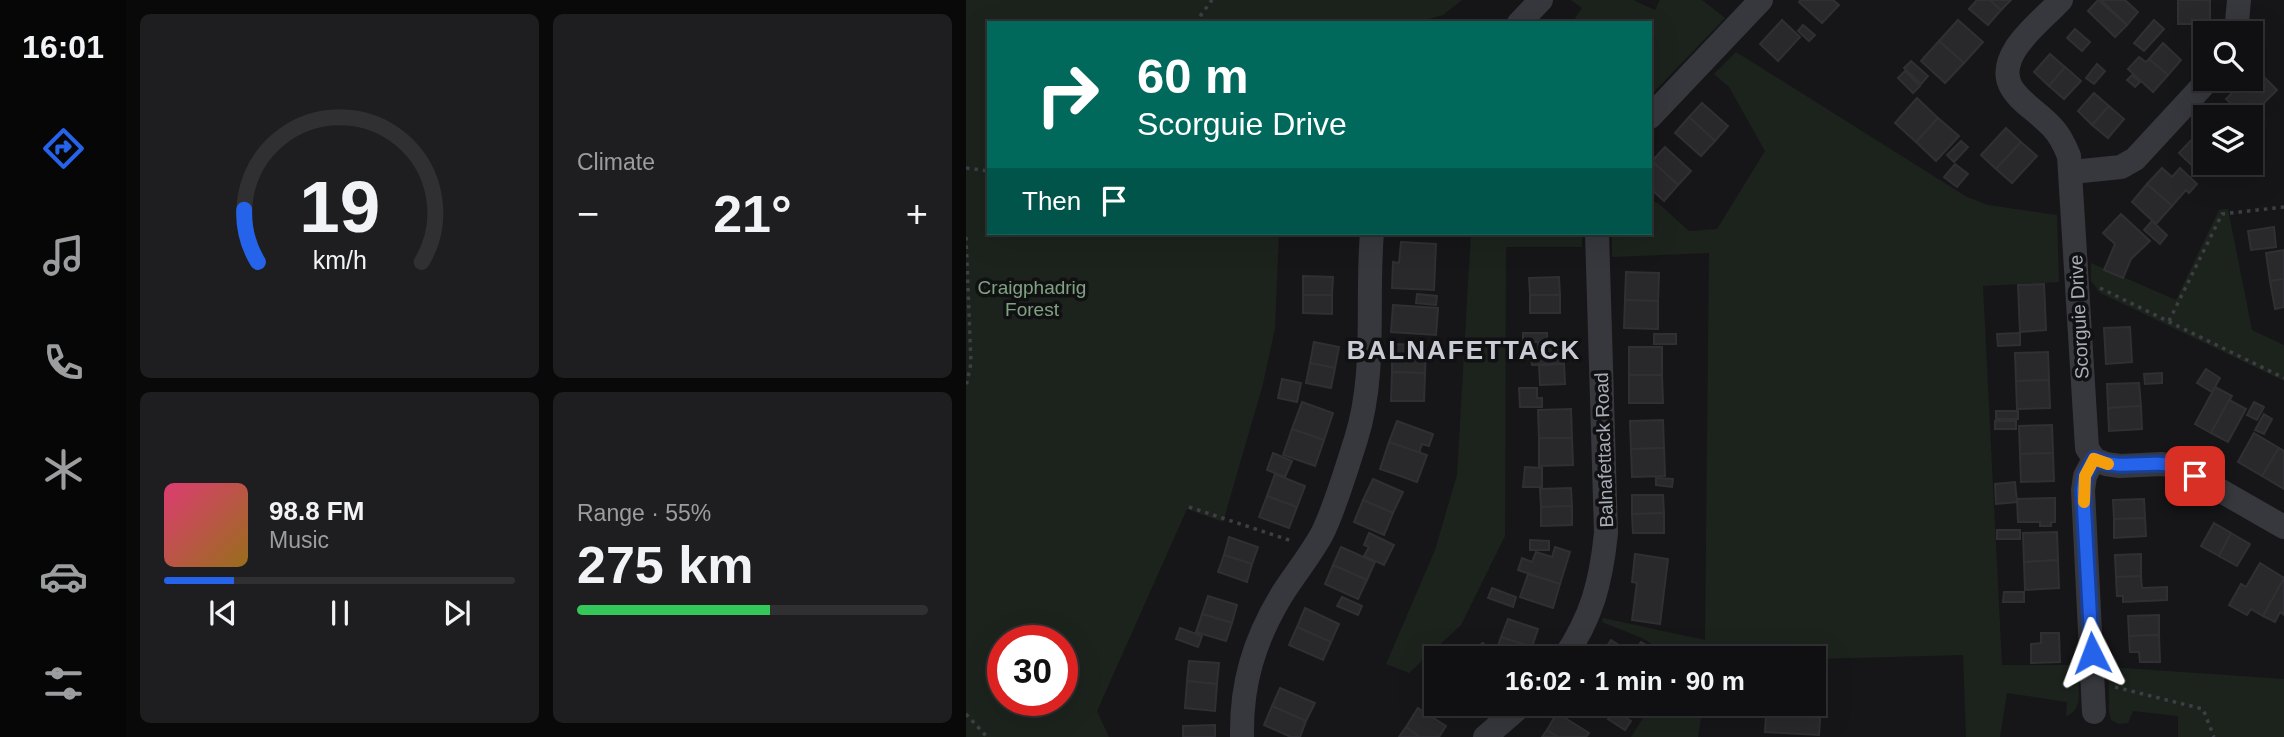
<!DOCTYPE html>
<meta charset="utf-8">
<style>
:root{--surface:#101012;--page:#1e1e20;--text:#f1f3f6;--muted:#9c9d9f;--line:#303032;--accent:#2563eb}
body{margin:0;font-family:Arial,sans-serif;background:var(--page);color:var(--text);height:100vh;display:flex;flex-direction:column;font-size:26px;white-space:nowrap}
*{box-sizing:border-box;margin:0}
p{font-size:23px;color:var(--muted)}
.icon{flex:none;width:38px;height:38px;fill:none;stroke:currentColor;stroke-width:2;stroke-linecap:round;stroke-linejoin:round}
.map{position:relative;flex:1;overflow:hidden}
.details{display:flex;flex-direction:column;gap:14px;padding:14px;background:#09090a;width:840px}
.details>*{flex:none}
.guide{position:absolute;left:21px;top:21px;width:665px;height:214px;border-radius:0px;box-shadow:0 7px 28px #0002,0 0 0 2px var(--line);background:#00695c;color:#fff;overflow:hidden}
.buttons{position:absolute;left:1227px;top:21px;display:grid;gap:14px}
.buttons a{display:grid;place-items:center;width:70px;height:70px;border-radius:0px;background:var(--surface);box-shadow:0 7px 28px #0002,0 0 0 2px var(--line);font-size:35px}
.speed{position:absolute;left:21px;top:625px;display:flex;gap:14px;font-size:35px;font-weight:700;text-align:center}
.speed>*{display:grid;place-content:center;width:91px;height:91px;border-radius:50%;background:var(--surface);box-shadow:0 7px 28px #0002,0 0 0 2px var(--line);line-height:1}
.speed .limit{border:10px solid #d22;background:#fff;color:#111}
.pin{position:absolute;display:grid;place-items:center;width:60px;height:60px;color:#fff;margin:-30px;border-radius:14px;box-shadow:0 4px 10px #0006}
.me{position:absolute;width:77px;margin:-38px;rotate:357deg;stroke-linejoin:round;filter:drop-shadow(0 0 5px #0008)}
.turn{display:flex;align-items:center;gap:24px;height:147px;padding:0 35px;font-size:32px}
.turn .icon{width:91px;height:91px;stroke-width:2.5}
.turn b{display:block;font-size:49px;line-height:60px}
.then{display:flex;align-items:center;height:66px;padding:0 35px;background:#0003;gap:14px;font-size:26px}
.big{font-size:52px;font-weight:700;line-height:1.1}
.details .tile{flex:1;display:flex;flex-direction:column;justify-content:center;gap:10px;min-width:0;padding:0 24px;border-radius:10px;background:var(--page)}
.details .dial{align-items:center;gap:0}
.dial svg{height:182px;overflow:visible;fill:none;stroke:var(--line);stroke-width:7;stroke-linecap:round;text-anchor:middle}
.dial text{fill:var(--text);stroke:none}
.song{display:flex;align-items:center;gap:21px}
.cover{width:84px;height:84px;border-radius:10px;background:linear-gradient(135deg,hsl(340 70% 55%),hsl(40 70% 35%))}
.played{height:7px;border-radius:4px;background:linear-gradient(90deg,var(--accent) 20%,var(--line) 20%)}
.keys{display:flex;justify-content:space-around;direction:ltr}
.heat{display:flex;justify-content:space-between;align-items:center;font-size:38px;direction:ltr}
.charge{height:10px;border-radius:5px;background:linear-gradient(90deg,#34c759 55%,var(--line) 0)}
.details .tiles{flex:1;display:grid;gap:14px;grid-template-columns:repeat(2,1fr)}
.trip{position:absolute;left:458px;top:646px;width:402px;height:70px;border-radius:0px;background:var(--surface);box-shadow:0 7px 28px #0002,0 0 0 2px var(--line);font-weight:700;line-height:70px;text-align:center}
main{display:flex;flex:1;min-height:0}
.tabs{display:flex;flex-direction:column;width:126px;justify-content:space-around;align-items:center;background:#060607;color:var(--muted)}
.tabs .icon{width:49px;height:49px}
.tabs .selected{color:var(--accent)}
.tabs b{font-size:32px;color:var(--text)}
.map>svg:first-child{display:block}
.green{fill:#1c231d;fill-rule:evenodd}
.building{fill:#29292c;stroke:#303034;stroke-width:2}
.lines{fill:none;stroke-linecap:round;stroke-linejoin:round}
.path{stroke:#3d3f44;stroke-width:3.5;stroke-dasharray:3.5 5;stroke-linecap:butt}
.minor{stroke:#37383d;stroke-width:24}
.route-casing{stroke:#184099;stroke-width:18}
.route{stroke:#2563eb;stroke-width:12}
.slow{stroke:#f59e0b;stroke-width:12}
.labels{text-anchor:middle;dominant-baseline:central;stroke-width:7;stroke-linejoin:round;paint-order:stroke}
.park-label{font-size:19px;fill:#7fa381;stroke:#111113}
.street-label{font-size:19px;fill:#a8adb8;stroke:#111113}
.district-label{font-size:26px;font-weight:bold;letter-spacing:2px;fill:#c9ccd4;stroke:#111113}
</style>
<main>
<nav class="tabs">
<b>16:01</b>
<svg class="icon selected" aria-label="directions" viewBox="0 0 24 24"><path d="M12 3l9 9-9 9-9-9zM9 14v-3h6M13 9l2 2-2 2"/></svg>
<svg class="icon" aria-label="music" viewBox="0 0 24 24"><path d="M9 18V5l10-2v13"/><circle cx="6" cy="18" r="3"/><circle cx="16" cy="16" r="3"/></svg>
<svg class="icon" aria-label="phone" viewBox="0 0 24 24"><path d="M5 4h4l2 5-3 2q2 4 5 5l2-3 5 2v4C11 20 4 13 5 4z"/></svg>
<svg class="icon" aria-label="climate" viewBox="0 0 24 24"><path d="M12 3v18M4 7l16 10M4 17L20 7"/></svg>
<svg class="icon" aria-label="car" viewBox="0 0 24 24"><path d="M5 17H2v-5l4-1 3-4h7l3 4 3 1v5h-3M9 17h6M6 11h13"/><circle cx="7" cy="17" r="2"/><circle cx="17" cy="17" r="2"/></svg>
<svg class="icon" aria-label="filters" viewBox="0 0 24 24"><path d="M4 7h16M4 17h16"/><circle cx="9" cy="7" r="2"/><circle cx="15" cy="17" r="2"/></svg>
</nav>
<section class="details">
<div class="tiles">
<div class="tile dial"><svg viewBox="0 0 100 80">
<path d="M14 69A42 42 0 1 1 86 69"/>
<path d="M14 69A42 42 0 0 1 8 46" stroke="#2563eb"/>
<text x="50" y="56" font-size="32" font-weight="700">19</text>
<text x="50" y="72" font-size="11">km/h</text>
</svg></div>
<div class="tile"><p>Climate</p>
<div class="heat"><a>−</a><b class="big">21°</b><a>+</a></div>
</div>
<div class="tile">
<div class="song"><i class="cover"></i><div><b>98.8 FM</b><p>Music</p></div></div>
<div class="played"></div>
<div class="keys"><svg class="icon" aria-label="previous" viewBox="0 0 24 24"><path d="M18 5L8 12l10 7zM5 5v14"/></svg><svg class="icon" aria-label="pause" viewBox="0 0 24 24"><path d="M8 5v14M16 5v14"/></svg><svg class="icon" aria-label="next" viewBox="0 0 24 24"><path d="M6 5l10 7-10 7zM19 5v14"/></svg></div>
</div>
<div class="tile"><p>Range · 55%</p><b class="big">275 km</b><div class="charge"></div></div>
</div>
</section>
<div class="map">
<svg width="1318" height="737" viewBox="0 0 1318 737">
<rect width="100%" height="100%" fill="#161618"/>
<!-- green -->
<g class="green">
<path d="M 0,0 L 496,0 L 477,15 L 448,23 L 23,23 L 23,233 L 313,233 L 309,328 L 297,384 L 257,522 L 221,509 L 131,711 L 143,737 L 0,737 ZM 37,640 L 96,640 L 96,700 L 37,700 Z"/>
<path d="M 605,0 L 667,0 L 689,10 L 694,0 L 736,0 L 759,18 L 684,96 L 684,23 L 612,23 L 609,18 L 616,8 Z"/>
<path d="M 770,52 L 1001,197 L 1022,205 L 1091,215 L 1093,282 L 1017,286 L 1036,665 L 1110,665 C 1111,681 1120,710 1100,716 L 1101,702 L 1041,693 L 1034,737 L 1000,737 L 997,655 L 849,659 L 708,658 L 676,638 L 636,622 L 637,618 L 739,640 L 743,253 L 646,257 L 646,233 L 684,233 L 684,200 L 692,203 L 723,231 L 751,229 L 799,151 L 763,87 L 748,74 Z"/>
<path d="M 1262,209 L 1286,330 L 1318,345 L 1318,381 L 1134,293 L 1125,281 L 1125,263 L 1210,300 L 1253,210 Z"/>
<path d="M 505,233 L 616,233 L 616,247 L 540,247 L 539,536 L 495,625 L 443,673 L 420,664 L 469,550 L 491,475 Z"/>
<path d="M 1143,667 L 1318,679 L 1318,737 L 1212,737 L 1212,716 L 1167,711 L 1162,723 L 1153,724 L 1145,720 L 1143,712 Z"/>
<path d="M 686,704 L 737,704 L 732,737 L 665,737 Z"/>
</g>
<!-- building -->
<g class="building">
<path d="M 835,0 L 867,0 L 873,5 L 856,23 L 833,2 Z"/>
<path d="M 1011,0 L 1024,0 L 1035,10 L 1022,25 L 1003,9 Z"/>
<path d="M 1024,0 L 1045,0 L 1035,10 Z"/>
<path d="M 1132,0 L 1161,25 L 1149,37 L 1122,11 Z"/>
<path d="M 1135,0 L 1159,0 L 1172,12 L 1161,25 Z"/>
<rect x="1212" y="0" width="32" height="24"/>
<path d="M 816,20 L 834,37 L 812,61 L 794,44 Z"/>
<path d="M 992,20 L 1017,42 L 998,63 L 973,41 Z"/>
<path d="M 1188,20 L 1198,29 L 1178,51 L 1168,43 Z"/>
<path d="M 837,25 L 849,35 L 843,41 L 832,31 Z"/>
<path d="M 1109,29 L 1124,42 L 1116,51 L 1101,38 Z"/>
<path d="M 973,41 L 998,63 L 979,83 L 955,61 Z"/>
<path d="M 1197,43 L 1215,60 L 1202,75 L 1183,59 Z"/>
<path d="M 1084,54 L 1099,67 L 1083,86 L 1068,72 Z"/>
<path d="M 1173,57 L 1180,62 L 1183,59 L 1202,75 L 1187,92 L 1162,69 Z"/>
<path d="M 945,61 L 962,76 L 955,84 L 938,68 Z"/>
<path d="M 1131,64 L 1139,71 L 1128,84 L 1120,78 Z"/>
<path d="M 1099,67 L 1115,81 L 1098,99 L 1083,86 Z"/>
<path d="M 1290,69 L 1311,90 L 1284,117 L 1279,117 L 1260,99 L 1280,79 L 1284,79 L 1284,74 Z"/>
<path d="M 939,71 L 954,86 L 947,93 L 932,78 Z"/>
<path d="M 1166,75 L 1174,82 L 1169,87 L 1161,80 Z"/>
<path d="M 1128,93 L 1143,106 L 1126,125 L 1112,111 Z"/>
<path d="M 951,98 L 972,118 L 950,142 L 929,123 Z"/>
<path d="M 736,103 L 762,126 L 749,141 L 723,117 Z"/>
<path d="M 1143,106 L 1158,119 L 1142,138 L 1126,125 Z"/>
<path d="M 723,117 L 749,141 L 735,156 L 709,133 Z"/>
<path d="M 972,118 L 993,136 L 970,161 L 950,142 Z"/>
<path d="M 1239,125 L 1239,139 L 1232,133 Z"/>
<path d="M 1284,125 L 1291,132 L 1285,138 L 1284,138 Z"/>
<path d="M 1040,128 L 1055,142 L 1030,169 L 1015,155 Z"/>
<path d="M 1232,133 L 1239,139 L 1239,163 L 1250,163 L 1237,176 L 1213,153 Z"/>
<path d="M 995,141 L 1002,147 L 988,162 L 981,155 Z"/>
<path d="M 1055,142 L 1071,156 L 1046,183 L 1030,169 Z"/>
<path d="M 699,147 L 725,171 L 712,185 L 686,161 Z"/>
<path d="M 686,161 L 712,185 L 698,201 L 684,188 Z"/>
<path d="M 989,164 L 1002,174 L 991,187 L 978,177 Z"/>
<path d="M 1196,168 L 1206,177 L 1214,168 L 1231,184 L 1223,193 L 1220,190 L 1206,206 L 1181,184 Z"/>
<path d="M 1181,184 L 1206,206 L 1190,224 L 1166,202 Z"/>
<path d="M 1155,214 L 1184,241 L 1165,259 L 1157,278 L 1138,270 L 1149,244 L 1137,233 Z"/>
<path d="M 1186,221 L 1201,235 L 1194,244 L 1178,230 Z"/>
<path d="M 1308,227 L 1310,247 L 1285,250 L 1282,231 Z"/>
<path d="M 435,242 L 470,244 L 468,290 L 426,288 L 427,262 L 433,263 Z"/>
<path d="M 1318,250 L 1318,279 L 1304,281 L 1300,253 Z"/>
<path d="M 660,272 L 693,273 L 692,301 L 659,300 Z"/>
<path d="M 337,276 L 367,277 L 366,295 L 337,295 Z"/>
<path d="M 593,277 L 594,295 L 564,295 L 563,278 Z"/>
<path d="M 1318,279 L 1318,307 L 1309,309 L 1304,281 Z"/>
<path d="M 1078,284 L 1080,330 L 1054,332 L 1052,285 Z"/>
<path d="M 451,294 L 471,296 L 470,305 L 450,303 Z"/>
<path d="M 337,295 L 366,295 L 366,314 L 337,313 Z"/>
<rect x="564" y="295" width="30" height="18"/>
<path d="M 659,300 L 692,301 L 692,329 L 658,328 Z"/>
<path d="M 427,305 L 472,308 L 470,335 L 425,332 Z"/>
<path d="M 1164,327 L 1166,362 L 1140,364 L 1138,328 Z"/>
<rect x="557" y="333" width="24" height="9"/>
<path d="M 1054,333 L 1054,345 L 1032,346 L 1031,334 Z"/>
<rect x="688" y="334" width="22" height="10"/>
<path d="M 348,342 L 373,347 L 369,368 L 344,363 Z"/>
<path d="M 598,343 L 598,364 L 566,365 L 565,354 L 572,354 L 572,344 Z"/>
<path d="M 426,344 L 460,345 L 459,373 L 426,372 Z"/>
<rect x="663" y="347" width="33" height="28"/>
<path d="M 1082,352 L 1083,380 L 1050,381 L 1049,353 Z"/>
<path d="M 344,363 L 369,368 L 365,388 L 340,383 Z"/>
<path d="M 598,364 L 599,384 L 574,385 L 573,365 Z"/>
<path d="M 1240,369 L 1254,378 L 1246,392 L 1231,383 Z"/>
<path d="M 426,372 L 459,373 L 458,401 L 425,401 Z"/>
<path d="M 1196,373 L 1196,383 L 1179,384 L 1178,374 Z"/>
<path d="M 663,375 L 696,375 L 697,403 L 663,403 Z"/>
<path d="M 316,379 L 335,383 L 331,402 L 312,398 Z"/>
<path d="M 1083,380 L 1084,408 L 1051,409 L 1050,381 Z"/>
<path d="M 1173,383 L 1175,406 L 1142,408 L 1141,384 Z"/>
<path d="M 1249,387 L 1266,396 L 1245,433 L 1229,424 Z"/>
<path d="M 553,388 L 571,388 L 571,398 L 576,398 L 576,407 L 554,407 Z"/>
<path d="M 1263,400 L 1280,409 L 1262,442 L 1245,433 Z"/>
<path d="M 336,402 L 367,413 L 358,440 L 326,429 Z"/>
<path d="M 1288,402 L 1298,407 L 1291,420 L 1281,415 Z"/>
<path d="M 1175,406 L 1176,429 L 1143,431 L 1142,408 Z"/>
<path d="M 605,409 L 606,438 L 573,438 L 572,410 Z"/>
<rect x="1030" y="411" width="22" height="8"/>
<path d="M 1298,414 L 1306,419 L 1298,434 L 1289,430 Z"/>
<path d="M 697,420 L 698,448 L 665,449 L 664,421 Z"/>
<path d="M 431,421 L 467,434 L 463,446 L 456,444 L 453,453 L 423,442 Z"/>
<rect x="1029" y="421" width="21" height="8"/>
<path d="M 1086,425 L 1087,453 L 1054,454 L 1053,426 Z"/>
<path d="M 326,429 L 358,440 L 349,466 L 317,455 Z"/>
<path d="M 1288,433 L 1313,448 L 1296,476 L 1272,462 Z"/>
<path d="M 573,438 L 606,438 L 607,465 L 573,466 Z"/>
<path d="M 423,442 L 461,455 L 451,482 L 414,469 Z"/>
<path d="M 698,448 L 699,476 L 666,477 L 665,449 Z"/>
<path d="M 1313,448 L 1318,451 L 1318,489 L 1296,476 Z"/>
<path d="M 307,453 L 326,461 L 319,477 L 301,470 Z"/>
<path d="M 1087,453 L 1088,481 L 1055,482 L 1054,454 Z"/>
<path d="M 559,467 L 576,468 L 576,487 L 557,487 Z"/>
<path d="M 309,474 L 339,486 L 331,507 L 301,496 Z"/>
<path d="M 690,478 L 707,479 L 706,487 L 690,485 Z"/>
<path d="M 407,479 L 437,492 L 427,513 L 397,500 Z"/>
<path d="M 1049,482 L 1051,502 L 1030,504 L 1029,484 Z"/>
<path d="M 605,488 L 606,506 L 575,507 L 574,489 Z"/>
<path d="M 666,495 L 697,495 L 698,513 L 666,514 Z"/>
<path d="M 301,496 L 331,507 L 323,528 L 293,517 Z"/>
<path d="M 1089,498 L 1089,522 L 1085,522 L 1085,526 L 1074,526 L 1074,522 L 1052,522 L 1051,499 Z"/>
<path d="M 1178,499 L 1179,518 L 1148,519 L 1147,500 Z"/>
<path d="M 397,500 L 427,513 L 418,535 L 388,522 Z"/>
<path d="M 606,506 L 606,525 L 575,526 L 575,507 Z"/>
<path d="M 698,513 L 698,533 L 667,533 L 666,514 Z"/>
<path d="M 1179,518 L 1180,536 L 1148,538 L 1148,519 Z"/>
<path d="M 1248,523 L 1265,533 L 1253,556 L 1235,546 Z"/>
<rect x="1031" y="530" width="23" height="9"/>
<path d="M 1091,532 L 1092,560 L 1058,562 L 1057,533 Z"/>
<path d="M 403,533 L 428,545 L 418,565 L 398,556 L 403,547 L 398,545 Z"/>
<path d="M 1265,533 L 1284,544 L 1271,566 L 1253,556 Z"/>
<path d="M 263,537 L 292,547 L 286,564 L 258,555 Z"/>
<path d="M 564,540 L 583,541 L 583,550 L 564,550 Z"/>
<path d="M 375,547 L 409,562 L 401,580 L 367,565 Z"/>
<path d="M 589,547 L 604,552 L 594,584 L 552,570 L 556,558 L 566,562 L 570,552 L 586,557 Z"/>
<path d="M 669,554 L 702,559 L 694,624 L 666,620 L 671,583 L 666,582 Z"/>
<path d="M 1175,554 L 1175,576 L 1150,577 L 1149,555 Z"/>
<path d="M 258,555 L 286,564 L 281,582 L 252,572 Z"/>
<path d="M 1092,560 L 1093,588 L 1059,590 L 1058,562 Z"/>
<path d="M 1294,563 L 1318,578 L 1297,616 L 1285,609 L 1281,615 L 1263,605 L 1275,584 L 1280,587 Z"/>
<path d="M 367,565 L 401,580 L 392,599 L 359,584 Z"/>
<path d="M 562,574 L 594,584 L 587,608 L 554,597 Z"/>
<path d="M 1175,576 L 1176,588 L 1201,587 L 1201,600 L 1157,602 L 1157,596 L 1151,596 L 1150,577 Z"/>
<path d="M 1318,578 L 1318,615 L 1314,612 L 1309,622 L 1297,616 Z"/>
<path d="M 526,588 L 550,597 L 547,607 L 522,598 Z"/>
<path d="M 1038,592 L 1058,592 L 1058,602 L 1037,602 Z"/>
<path d="M 242,596 L 271,605 L 266,623 L 236,614 Z"/>
<path d="M 376,597 L 396,606 L 392,615 L 371,606 Z"/>
<path d="M 339,608 L 373,624 L 365,642 L 331,627 Z"/>
<path d="M 236,614 L 266,623 L 260,641 L 230,632 Z"/>
<path d="M 1193,615 L 1193,635 L 1163,636 L 1162,616 Z"/>
<path d="M 542,619 L 572,629 L 566,647 L 535,637 Z"/>
<path d="M 331,627 L 365,642 L 357,660 L 323,645 Z"/>
<path d="M 214,628 L 236,636 L 232,647 L 210,639 Z"/>
<path d="M 1075,633 L 1093,633 L 1094,662 L 1065,663 L 1065,644 L 1075,643 Z"/>
<path d="M 1193,635 L 1194,662 L 1174,662 L 1173,652 L 1164,652 L 1163,636 Z"/>
<path d="M 535,637 L 566,647 L 562,658 L 538,658 L 529,655 Z"/>
<path d="M 645,640 L 673,658 L 633,658 Z"/>
<path d="M 675,642 L 692,652 L 688,658 L 682,658 L 669,651 Z"/>
<path d="M 517,643 L 528,657 L 506,658 L 503,654 Z"/>
<path d="M 223,661 L 253,663 L 251,684 L 221,681 Z"/>
<path d="M 221,681 L 251,684 L 249,711 L 219,708 Z"/>
<path d="M 314,688 L 349,703 L 340,721 L 306,706 Z"/>
<path d="M 493,704 L 510,704 L 500,712 Z"/>
<path d="M 772,704 L 790,704 L 790,715 L 772,714 Z"/>
<path d="M 815,704 L 855,704 L 853,735 L 799,732 L 800,716 L 815,717 Z"/>
<path d="M 306,706 L 340,721 L 334,737 L 325,737 L 298,725 Z"/>
<path d="M 452,708 L 480,726 L 473,737 L 454,737 L 440,727 Z"/>
<path d="M 648,710 L 665,721 L 659,730 L 642,719 Z"/>
<path d="M 591,713 L 623,733 L 620,737 L 592,737 L 581,730 Z"/>
<path d="M 249,725 L 249,737 L 217,737 L 217,726 Z"/>
<path d="M 440,727 L 454,737 L 433,737 Z"/>
<path d="M 581,730 L 592,737 L 576,737 Z"/>
</g>
<g class="lines">
<!-- path -->
<g class="path">
<path d="M 229,23 L 246,0"/>
<path d="M 0,168 L 23,171"/>
<path d="M 0,237 L 5,363 L 0,387"/>
<path d="M 1134,288 L 1318,378"/>
<path d="M 1203,321 L 1256,214 L 1318,207"/>
<path d="M 223,507 L 326,541"/>
<path d="M 1149,687 L 1237,709 L 1248,737"/>
<path d="M 0,714 L 21,737"/>
</g>
<!-- minor -->
<g class="minor">
<path d="M 1095,0 C 1081,15 1061,31 1050,48 C 1024,89 1063,102 1086,127 C 1094,135 1099,146 1103,156 L 1121,448 L 1128,459 L 1140,464 L 1154,466 L 1196,464 L 1213,467 L 1318,527"/>
<path d="M 553,23 L 575,0"/>
<path d="M 1270,33 L 1273,0"/>
<path d="M 684,117 L 795,0"/>
<path d="M 1106,172 L 1155,167 L 1169,159 L 1243,79"/>
<path d="M 598,658 C 626,617 635,582 640,533 L 631,233"/>
<path d="M 1128,712 L 1117,490 L 1119,476 L 1128,459"/>
<path d="M 276,737 C 275,684 288,641 315,596 C 328,575 344,556 356,534 C 369,508 381,467 390,439 C 411,373 400,301 406,233"/>
<path d="M 519,737 L 557,704"/>
</g>
</g>
<g class="lines">
<defs>
<path id="route" d="M 1126,653 L 1117,490 L 1119,476 L 1128,459 C 1157,472 1186,457 1214,468 C 1219,470 1224,473 1229,476"/>
</defs>
<!-- route casing -->
<use href="#route" class="route-casing"/>
<!-- route -->
<use href="#route" class="route"/>
<!-- slow -->
<path class="slow" d="M 1118,502 L 1119,476 L 1128,459 L 1142,464"/>
</g>
<g class="labels">
<!-- park labels -->
<g class="park-label">
<text x="66" y="287">Craigphadrig<tspan x="66" dy="22">Forest</tspan></text>
</g>
<!-- street labels -->
<g class="street-label">
<text transform="translate(1113 317) rotate(-93)">Scorguie Drive</text>
<text transform="translate(638 450) rotate(-92)">Balnafettack Road</text>
</g>
<!-- district labels -->
<g class="district-label">
<text x="498" y="350">BALNAFETTACK</text>
</g>
</g>
</svg>
<div class="buttons">
<a><svg class="icon" aria-label="search" viewBox="0 0 24 24"><circle cx="10" cy="10" r="6"/><path d="M15 15l6 6"/></svg></a>
<a><svg class="icon" aria-label="layers" viewBox="0 0 24 24"><path d="M12 4l9 5-9 5-9-5zM3 14l9 5 9-5"/></svg></a>
</div>
<div class="speed"><div class="limit">30</div></div>
<div class="pin" style="left:1229px;top:476px;background:#d93025"><svg class="icon" aria-label="arrive" viewBox="0 0 24 24"><path d="M6 21V4h12l-3 4 3 4H6"/></svg></div>
<svg class="me" style="left:1126px;top:653px" viewBox="-20 -20 40 40"><path d="M0-17L14 15 0 8-14 15z" fill="#2563eb" stroke="#fff" stroke-width="4"/></svg>
<div class="trip">16:02 · 1 min · 90 m</div>
<div class="guide">
<div class="turn"><svg class="icon" aria-label="right" viewBox="0 0 24 24"><path d="M7 20v-9h11M14 6l5 5-5 5"/></svg><div><b>60 m</b>Scorguie Drive</div></div>
<div class="then">Then<svg class="icon" aria-label="arrive" viewBox="0 0 24 24"><path d="M6 21V4h12l-3 4 3 4H6"/></svg></div>
</div>
</div>
</main>
